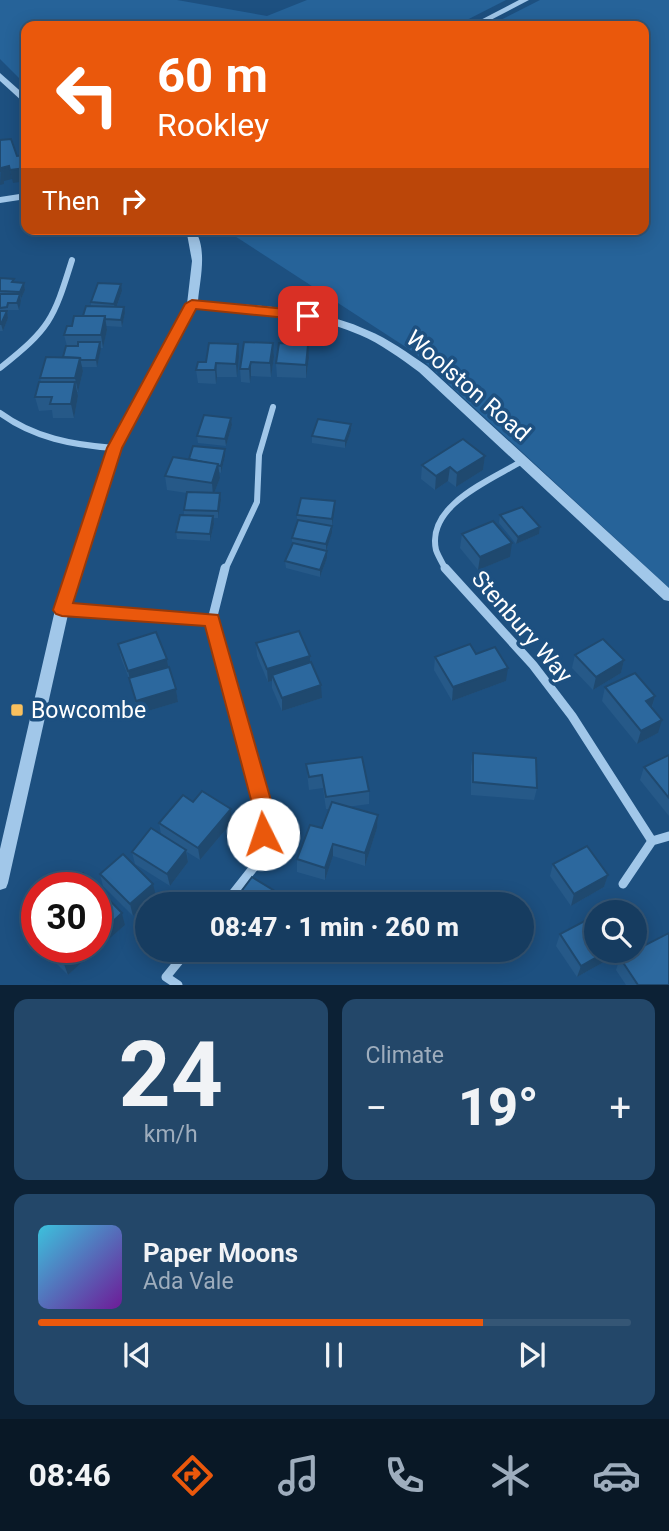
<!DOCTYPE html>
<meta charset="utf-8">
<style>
:root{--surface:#163c60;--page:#234769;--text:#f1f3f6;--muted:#9eadbd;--line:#355675;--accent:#ea580c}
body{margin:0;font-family:Roboto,sans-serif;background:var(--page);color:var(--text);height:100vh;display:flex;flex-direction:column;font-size:26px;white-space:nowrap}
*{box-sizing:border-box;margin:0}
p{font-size:23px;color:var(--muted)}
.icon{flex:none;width:38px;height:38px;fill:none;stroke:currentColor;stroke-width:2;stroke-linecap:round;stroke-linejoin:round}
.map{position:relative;height:985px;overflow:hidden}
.drawer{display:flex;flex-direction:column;gap:14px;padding:14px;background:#0c2135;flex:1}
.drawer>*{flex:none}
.top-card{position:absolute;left:21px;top:21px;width:628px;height:214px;border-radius:14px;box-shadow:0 4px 18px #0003,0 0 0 2px var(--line);background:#ea580c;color:#fff;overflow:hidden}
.buttons{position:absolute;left:584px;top:900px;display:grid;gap:14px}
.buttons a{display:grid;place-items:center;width:63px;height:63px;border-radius:50%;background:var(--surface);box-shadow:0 4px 18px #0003,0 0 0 2px var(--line);font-size:35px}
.speed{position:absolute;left:21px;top:872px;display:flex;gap:14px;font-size:35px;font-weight:700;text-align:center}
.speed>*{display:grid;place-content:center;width:91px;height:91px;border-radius:50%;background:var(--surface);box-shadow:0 4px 18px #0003,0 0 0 2px var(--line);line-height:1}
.speed .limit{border:10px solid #d22;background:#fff;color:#111}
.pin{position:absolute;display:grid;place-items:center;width:60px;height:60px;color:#fff;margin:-30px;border-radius:14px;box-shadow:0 4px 10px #0006}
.me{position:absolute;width:77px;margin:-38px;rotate:356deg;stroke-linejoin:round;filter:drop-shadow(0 0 5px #0008)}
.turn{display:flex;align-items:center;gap:24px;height:147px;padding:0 21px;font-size:32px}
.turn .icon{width:91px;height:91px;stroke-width:2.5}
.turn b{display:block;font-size:49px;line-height:60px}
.then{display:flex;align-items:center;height:66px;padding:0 21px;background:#0003;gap:14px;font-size:26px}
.big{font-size:52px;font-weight:800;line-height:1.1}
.drawer .widget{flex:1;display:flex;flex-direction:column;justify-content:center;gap:10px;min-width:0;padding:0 24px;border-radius:14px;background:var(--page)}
.drawer .dial{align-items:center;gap:0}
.dial b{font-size:91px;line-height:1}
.song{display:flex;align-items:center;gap:21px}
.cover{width:84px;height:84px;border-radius:10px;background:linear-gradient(135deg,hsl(190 70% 55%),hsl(280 70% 35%))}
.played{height:7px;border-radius:4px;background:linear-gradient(90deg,var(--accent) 75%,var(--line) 75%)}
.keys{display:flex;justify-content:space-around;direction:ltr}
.heat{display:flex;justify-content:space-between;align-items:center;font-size:38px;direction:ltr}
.drawer .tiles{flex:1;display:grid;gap:14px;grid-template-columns:1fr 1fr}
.widget:last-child{grid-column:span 2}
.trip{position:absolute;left:135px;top:892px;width:399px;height:70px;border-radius:35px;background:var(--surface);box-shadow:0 4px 18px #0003,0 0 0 2px var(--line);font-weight:800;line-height:70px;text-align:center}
.menu{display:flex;height:112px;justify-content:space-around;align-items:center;background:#091826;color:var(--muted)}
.menu .icon{width:49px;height:49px}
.menu .current{color:var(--accent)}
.menu b{font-size:32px;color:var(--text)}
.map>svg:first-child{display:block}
.green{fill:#266399}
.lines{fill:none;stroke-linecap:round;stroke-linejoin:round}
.minor-far1{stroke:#a1c7e9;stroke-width:6}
.minor{stroke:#a1c7e9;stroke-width:9}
.tertiary{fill:#a1c7e9;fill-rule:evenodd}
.wall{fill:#265988}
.shaded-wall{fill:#1f496f}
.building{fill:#2c689e;stroke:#1f496f;stroke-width:2}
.route{fill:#ea580c;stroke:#983908;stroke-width:2}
.poi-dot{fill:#f9c05e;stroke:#1d5080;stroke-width:2.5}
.labels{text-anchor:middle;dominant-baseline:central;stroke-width:7;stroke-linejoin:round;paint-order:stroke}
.street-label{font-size:23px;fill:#fff;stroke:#1d5080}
.poi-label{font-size:23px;fill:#fff;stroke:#1d5080;text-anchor:start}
</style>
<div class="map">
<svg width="669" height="985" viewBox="0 0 669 985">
<rect width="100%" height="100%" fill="#1d5080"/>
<!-- green -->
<g class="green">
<path d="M 0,0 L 177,0 L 267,16 L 307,0 L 506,0 L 455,26 L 26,26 L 26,85 L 0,59 Z"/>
<path d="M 540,0 L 669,0 L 669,588 L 415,353 L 224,229 L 644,229 L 644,26 L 489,26 Z"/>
</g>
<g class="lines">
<!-- minor-far1 -->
<g class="minor-far1">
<path d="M 0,368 C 50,328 53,321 72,260"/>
<path d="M 0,413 C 34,438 73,445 114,448"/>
<path d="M 225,570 L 257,502 L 259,455 L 273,407"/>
<path d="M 446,570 C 443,564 438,556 436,550 C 426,505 491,480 522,461"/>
</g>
<!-- minor -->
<g class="minor">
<path d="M 445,568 L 533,665 L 572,716 L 652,841"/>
<path d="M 62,610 L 212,620"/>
<path d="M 623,884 L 652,841 L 669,836"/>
<path d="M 224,905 L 262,857 L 264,811 L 212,620 L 225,568"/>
<path d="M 178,985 L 166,977 L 188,950"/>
</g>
<!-- tertiary -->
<g class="tertiary">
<path d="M 519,0 L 529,0 L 479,26 L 469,26 Z"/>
<path d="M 0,73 L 26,96 L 26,103 L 23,102 L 0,81 Z"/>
<path d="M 26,193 L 26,199 L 0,203 L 0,197 Z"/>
<path d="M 183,229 L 194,229 C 208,248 200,279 198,301 C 254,306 314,306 367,330 C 389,339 408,353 427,366 L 669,588 L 669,601 L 664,600 L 419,372 C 400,358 381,344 360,335 C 309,312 250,312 195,308 L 120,448 L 69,610 L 8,883 L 6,888 L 0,890 L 0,849 L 55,610 L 108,448 L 187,304 L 192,261 L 187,234 Z"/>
</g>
</g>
<!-- wall -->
<g class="wall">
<path d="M 0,278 L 14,279 L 14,282 L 24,283 L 25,290 L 21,299 L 19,310 L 9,310 L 7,314 L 8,318 L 3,331 L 0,331 Z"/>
<path d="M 122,291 L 117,306 L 125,313 L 122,327 L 106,326 L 107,330 L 103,348 L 101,348 L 97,367 L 82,367 L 83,371 L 78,392 L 77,392 L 78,396 L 74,418 L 53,418 L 52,410 L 39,411 L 35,397 L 41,382 L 40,378 L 63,357 L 67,346 L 64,335 L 91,306 L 91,302 Z"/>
<path d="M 273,343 L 274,357 L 271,377 L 251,376 L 250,383 L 241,382 L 240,369 Z"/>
<path d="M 308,345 L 309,358 L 306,378 L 277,377 L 276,363 Z"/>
<path d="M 239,357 L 237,377 L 217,377 L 216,384 L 198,383 L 196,370 L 206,362 Z"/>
<path d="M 231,418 L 232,425 L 226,446 L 198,443 L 197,436 Z"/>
<path d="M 351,431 L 345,448 L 312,443 L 312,436 Z"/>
<path d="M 225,456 L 221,473 L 219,472 L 220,478 L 214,493 L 220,493 L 221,500 L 218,518 L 213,518 L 214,524 L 210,541 L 177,539 L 176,532 L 184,515 L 184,510 L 187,493 L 167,490 L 165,476 L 189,459 Z"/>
<path d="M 485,456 L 483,470 L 456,487 L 448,481 L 435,490 L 421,479 L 422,465 Z"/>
<path d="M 335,508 L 332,526 L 332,533 L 326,551 L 327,551 L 327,558 L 320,577 L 286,568 L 285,561 L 292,545 L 292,538 L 297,521 L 297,515 Z"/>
<path d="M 500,515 L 540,527 L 539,534 L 516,544 L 499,523 Z"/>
<path d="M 462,534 L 510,557 L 478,570 L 460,548 Z"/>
<path d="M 256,643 L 310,656 L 310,663 L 322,698 L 282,711 L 272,688 L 272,681 L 268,682 L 257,656 Z"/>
<path d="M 118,644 L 167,659 L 168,667 L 176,689 L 178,702 L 138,714 L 130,681 L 121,658 Z"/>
<path d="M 476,654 L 506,681 L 452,701 L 434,670 L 435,657 Z"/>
<path d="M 575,655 L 624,660 L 621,673 L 593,690 L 572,668 Z"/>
<path d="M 605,687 L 655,696 L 652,708 L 658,733 L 637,744 L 602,701 Z"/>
<path d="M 473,753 L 537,788 L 534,800 L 471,795 L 471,766 Z"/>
<path d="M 669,755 L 669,816 L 640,780 L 644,767 Z"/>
<path d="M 306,764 L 369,791 L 369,804 L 347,807 L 378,815 L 377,828 L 365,866 L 333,856 L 325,880 L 297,872 L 297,859 L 322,828 L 330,809 L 326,809 L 323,788 L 309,790 Z"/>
<path d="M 193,802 L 232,822 L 200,860 L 187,852 L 188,862 L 170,886 L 135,864 L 132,852 L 161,834 L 159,823 Z"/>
<path d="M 553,864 L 608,875 L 604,887 L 571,906 L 550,876 Z"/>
<path d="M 100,874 L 156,896 L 133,916 L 103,886 Z"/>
<path d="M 96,887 L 122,913 L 125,925 L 100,947 L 96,943 Z"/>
<path d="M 560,934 L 597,950 L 614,950 L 611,958 L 577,977 L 556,946 Z"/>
<path d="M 40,947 L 90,947 L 92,953 L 68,975 Z"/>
<path d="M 620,958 L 669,985 L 626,985 L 616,970 Z"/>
</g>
<!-- shaded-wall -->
<g class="shaded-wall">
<path d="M 9,166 L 12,179 L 4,181 L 4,184 L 0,185 L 1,168 Z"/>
<path d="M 26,168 L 26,181 L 13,183 L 10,170 Z"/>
<path d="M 24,283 L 25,290 L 21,299 L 20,292 Z"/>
<path d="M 121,284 L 122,291 L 115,311 L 114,304 Z"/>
<path d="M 20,294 L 21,301 L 19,310 L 17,303 Z"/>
<path d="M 124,307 L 125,313 L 122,327 L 121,320 Z"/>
<path d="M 7,311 L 8,318 L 3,331 L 1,324 Z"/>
<path d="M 105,316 L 107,330 L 103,348 L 101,335 Z"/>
<path d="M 100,342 L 101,349 L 97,367 L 96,360 Z"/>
<path d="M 273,343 L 274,357 L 271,377 L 270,363 Z"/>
<path d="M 238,344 L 239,357 L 237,377 L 236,364 Z"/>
<path d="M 308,345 L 309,358 L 306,378 L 306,365 Z"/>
<path d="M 80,358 L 83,371 L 78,392 L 75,378 Z"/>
<path d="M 251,362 L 251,376 L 250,383 L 249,369 Z"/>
<path d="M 216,363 L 217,377 L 216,384 L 215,370 Z"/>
<path d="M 75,382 L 78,396 L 74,418 L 71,404 Z"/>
<path d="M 231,418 L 232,425 L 226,446 L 225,439 Z"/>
<path d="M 351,424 L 351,431 L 345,448 L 345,441 Z"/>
<path d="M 225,449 L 225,456 L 221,473 L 221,466 Z"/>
<path d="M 485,456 L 483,470 L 456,487 L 457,473 Z"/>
<path d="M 218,464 L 220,478 L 213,496 L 212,483 Z"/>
<path d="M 450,467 L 448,481 L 435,490 L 436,476 Z"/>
<path d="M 220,493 L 221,500 L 218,518 L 218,511 Z"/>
<path d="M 335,501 L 335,508 L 332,526 L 332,519 Z"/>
<path d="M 213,516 L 214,524 L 210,541 L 210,534 Z"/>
<path d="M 332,526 L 332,533 L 326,551 L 326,544 Z"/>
<path d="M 540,527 L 539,534 L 516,544 L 518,537 Z"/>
<path d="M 512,543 L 510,557 L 478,570 L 480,557 Z"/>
<path d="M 327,551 L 327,558 L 320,577 L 320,570 Z"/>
<path d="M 310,656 L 310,670 L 272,675 L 272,681 L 268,682 L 267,669 Z"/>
<path d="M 167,659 L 169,672 L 131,684 L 128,671 Z"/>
<path d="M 624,660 L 621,673 L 593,690 L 596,677 Z"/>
<path d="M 508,668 L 506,681 L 452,701 L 453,687 Z"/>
<path d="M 321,685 L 322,698 L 282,711 L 282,698 Z"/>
<path d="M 176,689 L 178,702 L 138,714 L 136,701 Z"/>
<path d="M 655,696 L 651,710 L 646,701 Z"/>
<path d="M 662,720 L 658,733 L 637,744 L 641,731 Z"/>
<path d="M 231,809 L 232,822 L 200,860 L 198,848 Z"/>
<path d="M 378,815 L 377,828 L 365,866 L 365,853 Z"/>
<path d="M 333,844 L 333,856 L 325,880 L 325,868 Z"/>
<path d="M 186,850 L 188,862 L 170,886 L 167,874 Z"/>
<path d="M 608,875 L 604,887 L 571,906 L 574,894 Z"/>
<path d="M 153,884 L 156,896 L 133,916 L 130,904 Z"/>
<path d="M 278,893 L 279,905 L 269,905 Z"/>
<path d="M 122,913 L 125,925 L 100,947 L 97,936 Z"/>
<path d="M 83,947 L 90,947 L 92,953 L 68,975 L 64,964 Z"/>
<path d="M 609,950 L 614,950 L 611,958 L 577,977 L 581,966 Z"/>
</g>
<!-- building -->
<g class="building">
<path d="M 11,139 L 17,156 L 26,155 L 26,168 L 10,170 L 9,166 L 1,168 L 2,171 L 0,171 L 0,140 Z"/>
<path d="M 0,278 L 14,279 L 12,282 L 24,283 L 20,292 L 0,291 Z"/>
<path d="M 98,283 L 121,284 L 114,304 L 91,302 Z"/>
<path d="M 0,294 L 20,294 L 17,303 L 8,303 L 7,307 L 0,308 Z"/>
<path d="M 86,306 L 124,307 L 121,320 L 105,319 L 105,316 L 83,316 Z"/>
<path d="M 0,311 L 7,311 L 1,324 L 0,324 Z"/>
<path d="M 74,316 L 105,316 L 101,335 L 64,335 L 67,326 L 72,326 Z"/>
<path d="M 78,342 L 100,342 L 96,360 L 81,360 L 80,358 L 63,357 L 66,346 L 78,346 Z"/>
<path d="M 244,342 L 273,343 L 270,363 L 251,362 L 249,369 L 240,369 Z"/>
<path d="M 209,343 L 238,344 L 236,364 L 216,363 L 215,370 L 196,370 L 198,362 L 206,362 Z"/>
<path d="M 279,343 L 308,345 L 306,365 L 276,363 Z"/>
<path d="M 46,357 L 80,358 L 75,378 L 40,378 Z"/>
<path d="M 39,382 L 75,382 L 71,404 L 50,404 L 52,397 L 35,397 Z"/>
<path d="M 204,415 L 231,418 L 225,439 L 197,436 Z"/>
<path d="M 318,419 L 351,424 L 345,441 L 312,436 Z"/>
<path d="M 463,439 L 485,456 L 457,473 L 450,467 L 436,476 L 422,465 Z"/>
<path d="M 193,446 L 225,449 L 221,466 L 189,459 Z"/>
<path d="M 173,457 L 218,464 L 212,483 L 165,476 Z"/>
<path d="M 187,492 L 220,493 L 218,511 L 184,510 Z"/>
<path d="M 301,498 L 335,501 L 332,519 L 297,515 Z"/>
<path d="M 522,507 L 540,527 L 518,537 L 500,515 Z"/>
<path d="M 180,515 L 213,516 L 210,534 L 176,532 Z"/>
<path d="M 298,520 L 332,526 L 326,544 L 292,538 Z"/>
<path d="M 493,521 L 512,543 L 480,557 L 462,534 Z"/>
<path d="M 293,543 L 327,551 L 320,570 L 285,561 Z"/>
<path d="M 299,631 L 310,656 L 267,669 L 256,643 Z"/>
<path d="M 156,632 L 167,659 L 128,671 L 118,644 Z"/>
<path d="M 603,639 L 624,660 L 596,677 L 575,655 Z"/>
<path d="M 470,644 L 476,654 L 495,647 L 508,668 L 453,687 L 435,657 Z"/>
<path d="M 311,662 L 321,685 L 282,698 L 272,675 Z"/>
<path d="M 169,667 L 176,689 L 136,701 L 129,678 Z"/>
<path d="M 635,673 L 655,696 L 646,701 L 662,720 L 641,731 L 605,687 Z"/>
<path d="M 473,753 L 536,758 L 537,788 L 473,782 Z"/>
<path d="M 669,755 L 669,798 L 644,767 Z"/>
<path d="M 362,757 L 369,791 L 326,797 L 322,775 L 309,777 L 306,764 Z"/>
<path d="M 202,791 L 231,809 L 198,848 L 159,823 L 183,795 L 193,802 Z"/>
<path d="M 332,802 L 378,815 L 365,853 L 333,844 L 325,868 L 297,859 L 310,825 L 322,828 Z"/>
<path d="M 151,828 L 186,850 L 167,874 L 132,852 Z"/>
<path d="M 587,846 L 608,875 L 574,894 L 553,864 Z"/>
<path d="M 123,854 L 153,884 L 130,904 L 100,874 Z"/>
<path d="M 83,873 L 122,913 L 97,936 L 96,887 L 66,887 Z"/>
<path d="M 252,877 L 278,893 L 269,905 L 231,905 Z"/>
<path d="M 594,916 L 597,920 L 597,950 L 609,950 L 581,966 L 560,934 Z"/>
<path d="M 669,933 L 669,985 L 638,985 L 620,958 Z"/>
<path d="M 47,947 L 83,947 L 64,964 Z"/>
</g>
<!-- route -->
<path class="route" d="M 192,300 L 308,311 L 315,316 L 308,320 L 196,309 L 122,448 L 73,603 L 218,615 L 274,811 L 273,834 L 270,840 L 263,843 L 256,840 L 253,834 L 254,811 L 205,626 L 62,616 L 56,614 L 53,610 L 107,448 L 185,304 Z"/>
<!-- markers -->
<rect class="poi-dot" x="10" y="703" width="14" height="14" rx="3.5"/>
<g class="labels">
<!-- street labels -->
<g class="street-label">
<text transform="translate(468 386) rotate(41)">Woolston Road</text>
<text transform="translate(522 627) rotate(49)">Stenbury Way</text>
</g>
<!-- poi labels -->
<g class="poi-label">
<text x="31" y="710">Bowcombe</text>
</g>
</g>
</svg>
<div class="buttons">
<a><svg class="icon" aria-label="search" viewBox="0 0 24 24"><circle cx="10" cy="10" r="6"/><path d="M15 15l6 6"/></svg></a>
</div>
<div class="speed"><div class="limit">30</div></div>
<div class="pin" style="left:308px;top:316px;background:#d93025"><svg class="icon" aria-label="arrive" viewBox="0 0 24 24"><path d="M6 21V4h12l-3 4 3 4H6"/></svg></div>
<svg class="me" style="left:263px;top:834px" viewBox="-20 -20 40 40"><circle r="19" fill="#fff"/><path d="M0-13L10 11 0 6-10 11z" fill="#ea580c"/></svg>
<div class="trip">08:47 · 1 min · 260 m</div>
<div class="top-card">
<div class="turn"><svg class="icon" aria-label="left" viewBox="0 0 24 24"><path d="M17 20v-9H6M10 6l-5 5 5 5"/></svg><div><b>60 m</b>Rookley</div></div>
<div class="then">Then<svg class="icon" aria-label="right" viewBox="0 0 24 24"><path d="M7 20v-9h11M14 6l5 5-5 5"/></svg></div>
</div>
</div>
<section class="drawer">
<div class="tiles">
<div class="widget dial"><b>24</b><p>km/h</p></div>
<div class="widget"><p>Climate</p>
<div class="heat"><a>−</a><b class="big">19°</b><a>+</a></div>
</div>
<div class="widget">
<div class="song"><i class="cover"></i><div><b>Paper Moons</b><p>Ada Vale</p></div></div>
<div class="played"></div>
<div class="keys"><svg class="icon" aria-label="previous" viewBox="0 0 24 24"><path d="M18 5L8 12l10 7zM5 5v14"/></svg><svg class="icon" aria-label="pause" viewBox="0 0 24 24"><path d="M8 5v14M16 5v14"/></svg><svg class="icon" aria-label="next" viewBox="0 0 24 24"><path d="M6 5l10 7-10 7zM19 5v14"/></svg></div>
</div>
</div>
</section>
<nav class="menu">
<b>08:46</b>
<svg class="icon current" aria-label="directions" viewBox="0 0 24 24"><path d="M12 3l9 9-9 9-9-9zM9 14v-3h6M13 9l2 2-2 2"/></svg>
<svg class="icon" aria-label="music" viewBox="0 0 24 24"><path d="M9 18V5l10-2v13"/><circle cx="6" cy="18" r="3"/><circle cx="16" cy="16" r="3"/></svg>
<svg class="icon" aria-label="phone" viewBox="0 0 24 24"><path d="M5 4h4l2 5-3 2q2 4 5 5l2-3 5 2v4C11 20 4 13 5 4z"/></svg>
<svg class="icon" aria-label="climate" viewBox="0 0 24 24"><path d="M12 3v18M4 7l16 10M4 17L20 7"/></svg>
<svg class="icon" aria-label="car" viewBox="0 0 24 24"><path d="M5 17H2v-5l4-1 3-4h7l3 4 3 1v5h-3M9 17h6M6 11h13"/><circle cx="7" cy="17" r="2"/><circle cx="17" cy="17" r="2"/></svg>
</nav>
